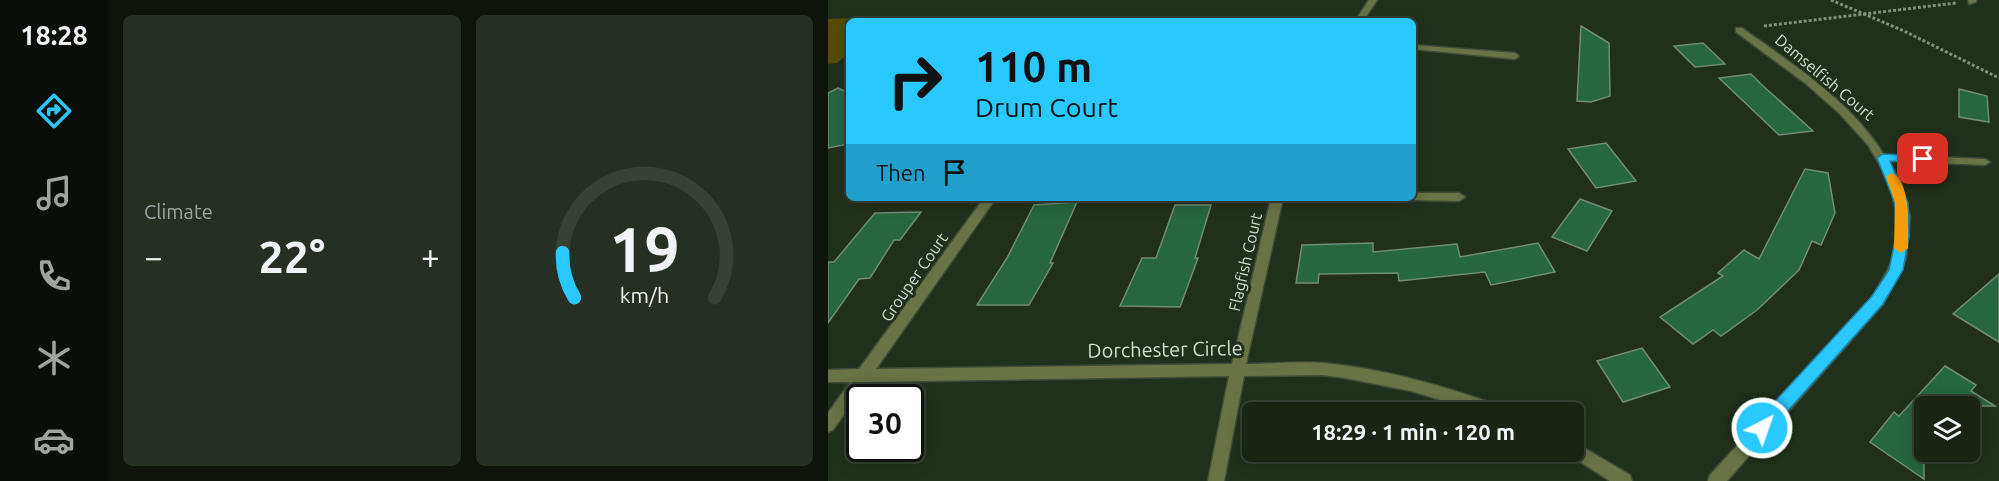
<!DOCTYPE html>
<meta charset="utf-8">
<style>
:root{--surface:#192414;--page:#263022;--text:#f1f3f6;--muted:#9fa4a0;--line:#374134;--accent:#29c8ff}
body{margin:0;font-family:Ubuntu,sans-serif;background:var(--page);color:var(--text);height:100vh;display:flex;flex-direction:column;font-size:22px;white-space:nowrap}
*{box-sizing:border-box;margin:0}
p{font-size:20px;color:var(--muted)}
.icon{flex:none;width:33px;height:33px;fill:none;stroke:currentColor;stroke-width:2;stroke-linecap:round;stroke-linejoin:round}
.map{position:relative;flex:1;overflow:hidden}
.panel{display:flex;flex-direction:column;gap:15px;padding:15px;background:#0e140b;width:720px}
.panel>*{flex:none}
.banner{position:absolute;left:18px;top:18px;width:570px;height:183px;border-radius:9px;box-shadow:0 3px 15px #0003,0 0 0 2px var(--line);background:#29c8ff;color:#111;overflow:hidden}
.buttons{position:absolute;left:1086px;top:396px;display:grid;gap:12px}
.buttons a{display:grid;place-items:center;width:66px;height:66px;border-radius:9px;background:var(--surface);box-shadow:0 3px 15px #0003,0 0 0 2px var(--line);font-size:30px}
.speed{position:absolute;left:18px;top:384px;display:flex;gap:12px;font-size:30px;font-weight:700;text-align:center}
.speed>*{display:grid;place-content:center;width:78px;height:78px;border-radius:50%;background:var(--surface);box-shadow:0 3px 15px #0003,0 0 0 2px var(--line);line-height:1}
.speed .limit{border:3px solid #111;border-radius:9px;background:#fff;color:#111}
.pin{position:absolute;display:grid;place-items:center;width:51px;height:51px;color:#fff;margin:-26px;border-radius:12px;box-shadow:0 3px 9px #0006}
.me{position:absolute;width:66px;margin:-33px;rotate:41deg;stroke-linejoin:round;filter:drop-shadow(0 0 4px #0008)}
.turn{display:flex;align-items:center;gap:21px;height:126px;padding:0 30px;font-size:27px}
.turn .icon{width:78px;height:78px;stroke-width:2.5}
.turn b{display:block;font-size:42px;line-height:51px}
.then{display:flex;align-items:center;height:57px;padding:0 30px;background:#0003;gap:12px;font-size:22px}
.big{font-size:45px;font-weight:600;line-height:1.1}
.panel .card{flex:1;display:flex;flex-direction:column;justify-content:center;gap:9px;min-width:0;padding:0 21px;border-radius:9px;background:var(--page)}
.panel .dial{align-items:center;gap:0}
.dial svg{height:156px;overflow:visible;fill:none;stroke:var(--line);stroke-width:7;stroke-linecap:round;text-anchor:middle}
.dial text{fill:var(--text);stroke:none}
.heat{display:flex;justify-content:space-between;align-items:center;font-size:33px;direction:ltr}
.panel .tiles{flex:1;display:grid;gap:15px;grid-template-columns:repeat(2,1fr)}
.trip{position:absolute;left:414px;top:402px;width:342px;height:60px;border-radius:9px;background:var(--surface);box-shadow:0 3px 15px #0003,0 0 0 2px var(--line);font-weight:600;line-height:60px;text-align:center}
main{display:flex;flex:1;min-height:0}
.tabs{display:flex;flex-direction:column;width:108px;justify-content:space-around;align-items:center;background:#0a0e08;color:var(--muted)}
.tabs .icon{width:42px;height:42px}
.tabs .selected{color:var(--accent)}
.tabs b{font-size:27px;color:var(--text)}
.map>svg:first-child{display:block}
.green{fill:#544b07}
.building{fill:#266641;stroke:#718b79;stroke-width:1.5}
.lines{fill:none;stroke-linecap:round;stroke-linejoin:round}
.street-casing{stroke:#3e4c38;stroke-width:3}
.path{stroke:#828e7e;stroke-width:3;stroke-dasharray:3 2;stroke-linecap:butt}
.street{fill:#697345;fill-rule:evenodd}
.route{fill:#29c8ff;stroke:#1b82a6;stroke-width:1.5}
.slow{fill:#f59e0b}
.labels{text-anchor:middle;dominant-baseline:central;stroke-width:6;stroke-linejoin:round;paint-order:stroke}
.street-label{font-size:16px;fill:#d4ddd0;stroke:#21301b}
.near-street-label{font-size:20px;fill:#d4ddd0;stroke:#21301b}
</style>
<main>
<nav class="tabs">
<b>18:28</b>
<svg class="icon selected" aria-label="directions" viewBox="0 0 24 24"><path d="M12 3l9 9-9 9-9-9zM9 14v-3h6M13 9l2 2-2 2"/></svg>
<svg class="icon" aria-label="music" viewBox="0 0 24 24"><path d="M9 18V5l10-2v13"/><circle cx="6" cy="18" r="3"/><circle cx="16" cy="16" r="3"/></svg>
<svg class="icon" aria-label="phone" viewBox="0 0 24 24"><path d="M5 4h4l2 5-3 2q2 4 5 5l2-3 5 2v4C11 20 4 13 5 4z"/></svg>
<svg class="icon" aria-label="climate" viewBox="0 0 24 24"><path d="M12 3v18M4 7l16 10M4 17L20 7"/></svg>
<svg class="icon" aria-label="car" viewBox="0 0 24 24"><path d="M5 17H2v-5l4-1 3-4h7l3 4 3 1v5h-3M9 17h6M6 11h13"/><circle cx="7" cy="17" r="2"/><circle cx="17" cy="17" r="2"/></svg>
</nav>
<section class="panel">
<div class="tiles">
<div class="card"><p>Climate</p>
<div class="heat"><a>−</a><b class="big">22°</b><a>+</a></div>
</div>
<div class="card dial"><svg viewBox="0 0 100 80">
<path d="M14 69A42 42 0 1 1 86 69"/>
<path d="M14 69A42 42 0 0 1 8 46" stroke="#29c8ff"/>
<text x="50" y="56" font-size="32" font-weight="700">19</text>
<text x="50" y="72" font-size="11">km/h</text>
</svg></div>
</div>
</section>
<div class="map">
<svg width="1171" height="481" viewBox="0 0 1171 481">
<rect width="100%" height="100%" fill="#21301b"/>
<!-- green -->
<path class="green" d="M 61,17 L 56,21 L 21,21 L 21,53 L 9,63 L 0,64 L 0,19 Z"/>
<!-- building -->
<g class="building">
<path d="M 753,26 L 781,43 L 782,96 L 763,102 L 749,101 Z"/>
<path d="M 875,43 L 897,64 L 867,67 L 846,46 Z"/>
<path d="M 923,74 L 933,84 L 985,131 L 951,135 L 891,78 Z"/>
<path d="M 10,88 L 21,93 L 21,144 L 0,148 L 0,93 Z"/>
<path d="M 1131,89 L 1159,96 L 1161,122 L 1131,117 Z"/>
<path d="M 778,143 L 808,181 L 768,188 L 740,149 Z"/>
<path d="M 977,169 L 1000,173 L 1007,213 L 993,245 L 984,241 L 971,270 L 929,310 L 893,336 L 885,330 L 865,344 L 832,317 L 895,276 L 890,273 L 916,250 L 931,259 Z"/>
<path d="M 752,199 L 784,211 L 759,251 L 724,237 Z"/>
<path d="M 249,202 L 222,263 L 225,263 L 201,305 L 149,305 L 179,258 L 206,205 Z"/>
<path d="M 347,205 L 383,205 L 367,258 L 370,258 L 352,307 L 292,306 L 314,258 L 328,258 Z"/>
<path d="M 93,212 L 72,240 L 66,240 L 42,278 L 31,279 L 0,323 L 0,262 L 6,262 L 47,213 Z"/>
<path d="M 545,243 L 545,252 L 629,244 L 632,257 L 710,243 L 727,272 L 663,285 L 657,272 L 571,281 L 570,273 L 491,274 L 490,283 L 468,283 L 474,245 Z"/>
<path d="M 1171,274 L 1171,342 L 1125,314 Z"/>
<path d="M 814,348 L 842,387 L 795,402 L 769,361 Z"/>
<path d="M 1117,366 L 1148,385 L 1143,391 L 1167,406 L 1096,406 L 1096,479 L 1042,442 L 1066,412 L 1071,416 Z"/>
</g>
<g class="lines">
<defs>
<g id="street">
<path d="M 541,0 L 549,0 L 535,21 L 527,21 Z"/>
<path d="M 1140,0 L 1148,0 L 1148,2 L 1141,4 Z"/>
<path d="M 908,28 L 914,28 C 964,64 1023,101 1056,155 L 1157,159 L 1162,162 L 1157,165 L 1060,161 L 1071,179 L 1082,217 L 1078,258 L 1055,304 L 899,481 L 880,481 L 882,475 L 1045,297 L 1066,258 L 1070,217 L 1060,179 L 1040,145 L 1011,113 L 977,83 L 908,32 Z"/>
<path d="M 585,45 L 687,53 L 691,56 L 687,59 L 585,49 Z"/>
<path d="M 585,193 L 631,193 L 637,197 L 631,201 L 581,200 L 580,198 L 585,198 Z"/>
<path d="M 156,198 L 168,198 L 48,369 L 404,364 L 443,198 L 455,198 L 418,364 C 444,364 471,361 496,363 C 558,369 617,386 674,407 L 677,412 L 652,412 L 583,391 L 517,378 L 494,375 L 416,376 L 396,481 L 380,481 L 401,376 L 39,382 L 5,430 L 0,432 L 0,413 L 22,382 L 0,382 L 0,370 L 31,369 Z"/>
<path d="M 746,442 L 802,475 L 804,481 L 782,481 L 740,454 L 739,452 L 746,452 Z"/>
</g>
</defs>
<!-- street casing -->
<use href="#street" class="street-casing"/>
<!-- path -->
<g class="path">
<path d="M 1003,0 L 1076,31 L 1171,78"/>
<path d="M 936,26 L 1128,3"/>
</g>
<!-- street -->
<use href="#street" class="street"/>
</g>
<!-- route -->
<path class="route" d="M 1055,154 L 1095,156 L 1101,159 L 1095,163 L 1062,161 L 1080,203 L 1081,236 L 1075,270 L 1055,304 L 940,433 L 934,436 L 928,433 L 925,428 L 928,422 L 1044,296 L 1061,270 L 1068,236 L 1067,203 L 1049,158 Z"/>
<!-- slow -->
<path class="slow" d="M 1064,173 C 1083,179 1080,231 1080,248 L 1073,253 L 1066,248 L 1067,203 L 1058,176 Z"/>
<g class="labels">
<!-- street labels -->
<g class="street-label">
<text transform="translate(997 77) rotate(40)">Damselfish Court</text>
<text transform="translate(417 262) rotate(-77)">Flagfish Court</text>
<text transform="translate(86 277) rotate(-55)">Grouper Court</text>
</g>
<!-- near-street labels -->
<g class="near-street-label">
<text transform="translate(337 349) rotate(-1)">Dorchester Circle</text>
</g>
</g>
</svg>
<div class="buttons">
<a><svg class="icon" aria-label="layers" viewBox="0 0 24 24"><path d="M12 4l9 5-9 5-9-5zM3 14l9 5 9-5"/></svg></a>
</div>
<div class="speed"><div class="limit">30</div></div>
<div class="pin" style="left:1095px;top:159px;background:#d93025"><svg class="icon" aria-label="arrive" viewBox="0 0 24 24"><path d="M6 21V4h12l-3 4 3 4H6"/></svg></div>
<svg class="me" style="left:934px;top:428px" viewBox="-20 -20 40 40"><circle r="17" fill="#29c8ff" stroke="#fff" stroke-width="3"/><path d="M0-11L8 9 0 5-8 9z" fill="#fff"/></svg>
<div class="trip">18:29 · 1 min · 120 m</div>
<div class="banner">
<div class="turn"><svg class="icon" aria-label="right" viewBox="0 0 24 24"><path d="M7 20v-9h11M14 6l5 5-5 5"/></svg><div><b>110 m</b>Drum Court</div></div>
<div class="then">Then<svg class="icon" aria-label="arrive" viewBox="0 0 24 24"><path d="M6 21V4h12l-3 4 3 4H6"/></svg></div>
</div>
</div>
</main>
